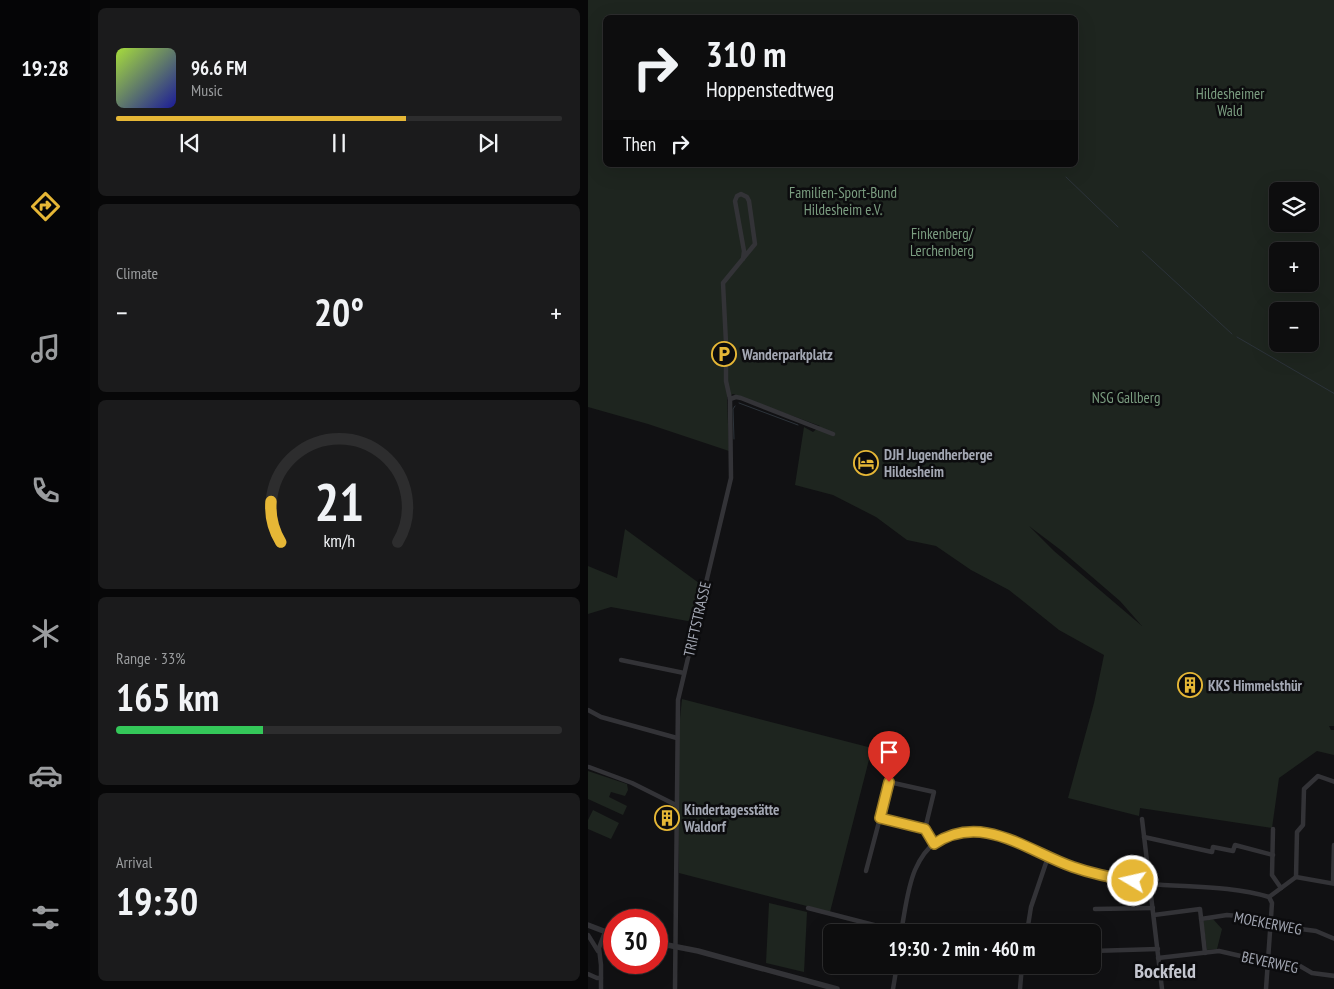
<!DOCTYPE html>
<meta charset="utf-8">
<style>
:root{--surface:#0d0d0e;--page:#1b1b1c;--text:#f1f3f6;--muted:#9a9c9e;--line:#2d2d2e;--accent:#e6b736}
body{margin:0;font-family:"PT Sans Narrow",sans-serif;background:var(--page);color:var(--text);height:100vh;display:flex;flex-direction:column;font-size:19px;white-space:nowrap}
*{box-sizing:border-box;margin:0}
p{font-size:16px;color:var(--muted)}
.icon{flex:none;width:28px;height:28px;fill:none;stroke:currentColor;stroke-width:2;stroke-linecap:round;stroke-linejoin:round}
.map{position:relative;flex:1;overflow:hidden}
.panel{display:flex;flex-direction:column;gap:8px;padding:8px;background:#070708;width:498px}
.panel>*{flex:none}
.hud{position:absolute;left:15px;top:15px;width:475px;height:152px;border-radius:8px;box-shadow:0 5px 20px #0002,0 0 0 1px var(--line);background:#0d0d0e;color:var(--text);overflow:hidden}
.tools{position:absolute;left:681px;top:182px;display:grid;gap:10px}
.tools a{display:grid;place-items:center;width:50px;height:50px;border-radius:8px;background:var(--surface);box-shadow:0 5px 20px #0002,0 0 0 1px var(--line);font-size:25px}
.speed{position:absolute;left:15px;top:909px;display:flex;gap:10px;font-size:25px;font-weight:700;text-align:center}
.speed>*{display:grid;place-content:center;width:65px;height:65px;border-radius:50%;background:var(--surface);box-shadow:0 5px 20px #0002,0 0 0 1px var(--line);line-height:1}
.speed .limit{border:8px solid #d22;background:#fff;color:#111}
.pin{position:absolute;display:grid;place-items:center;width:42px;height:42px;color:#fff;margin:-51px -21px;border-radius:50% 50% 50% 0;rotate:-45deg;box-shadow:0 0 5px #0007}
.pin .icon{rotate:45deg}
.me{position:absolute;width:55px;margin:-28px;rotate:279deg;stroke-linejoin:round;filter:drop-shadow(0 0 4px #0008)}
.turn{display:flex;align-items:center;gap:18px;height:105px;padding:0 20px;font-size:22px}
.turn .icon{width:65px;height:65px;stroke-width:2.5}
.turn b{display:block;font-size:35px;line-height:42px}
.then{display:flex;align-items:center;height:48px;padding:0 20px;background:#0003;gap:10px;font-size:19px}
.big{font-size:38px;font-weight:800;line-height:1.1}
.panel .tile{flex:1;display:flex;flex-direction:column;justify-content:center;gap:8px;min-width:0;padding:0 18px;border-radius:8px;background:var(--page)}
.panel .dial{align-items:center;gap:0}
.dial svg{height:130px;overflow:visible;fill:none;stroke:var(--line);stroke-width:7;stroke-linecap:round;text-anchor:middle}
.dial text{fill:var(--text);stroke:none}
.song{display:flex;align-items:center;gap:15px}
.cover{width:60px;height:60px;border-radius:8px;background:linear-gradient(135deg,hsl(80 70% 55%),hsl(240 70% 35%))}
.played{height:5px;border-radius:2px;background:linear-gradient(90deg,var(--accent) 65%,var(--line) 65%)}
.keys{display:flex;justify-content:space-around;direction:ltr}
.heat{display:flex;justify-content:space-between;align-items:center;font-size:28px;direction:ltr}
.charge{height:8px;border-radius:4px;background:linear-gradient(90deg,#34c759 33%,var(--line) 0)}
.trip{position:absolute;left:235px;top:924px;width:278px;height:50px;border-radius:8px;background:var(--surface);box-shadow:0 5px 20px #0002,0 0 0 1px var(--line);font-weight:800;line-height:50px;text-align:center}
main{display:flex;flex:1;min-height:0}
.tab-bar{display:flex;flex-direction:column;width:90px;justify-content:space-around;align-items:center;background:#050506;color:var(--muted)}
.tab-bar .icon{width:35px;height:35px}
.tab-bar .selected{color:var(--accent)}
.tab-bar b{font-size:22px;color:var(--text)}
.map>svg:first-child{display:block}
.green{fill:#1e251f;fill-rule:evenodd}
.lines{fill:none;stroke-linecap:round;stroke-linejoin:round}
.stream{stroke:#2c333a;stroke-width:1}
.minor{stroke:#333337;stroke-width:4.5}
.tertiary{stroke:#333337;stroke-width:5.5}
.route-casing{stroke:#967723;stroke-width:12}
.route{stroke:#e6b736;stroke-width:9}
.labels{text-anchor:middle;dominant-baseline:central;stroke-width:5;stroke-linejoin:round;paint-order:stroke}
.park-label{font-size:15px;fill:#7b9d80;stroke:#0c0c0e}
.poi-label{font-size:15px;font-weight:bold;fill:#a3a7b3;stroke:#0c0c0e;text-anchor:start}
.street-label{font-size:15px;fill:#a3a7b3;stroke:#0c0c0e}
.district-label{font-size:20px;font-weight:bold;fill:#c4c6cf;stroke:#0c0c0e}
</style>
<main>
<nav class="tab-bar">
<b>19:28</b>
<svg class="icon selected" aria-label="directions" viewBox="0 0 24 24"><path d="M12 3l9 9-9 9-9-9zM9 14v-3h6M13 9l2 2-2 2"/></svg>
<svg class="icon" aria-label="music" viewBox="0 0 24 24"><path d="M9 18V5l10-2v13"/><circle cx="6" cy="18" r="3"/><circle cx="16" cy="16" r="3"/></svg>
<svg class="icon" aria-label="phone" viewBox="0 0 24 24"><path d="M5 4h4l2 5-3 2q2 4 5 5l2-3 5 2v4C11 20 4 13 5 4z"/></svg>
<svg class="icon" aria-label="climate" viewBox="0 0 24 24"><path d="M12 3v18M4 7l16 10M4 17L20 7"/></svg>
<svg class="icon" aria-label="car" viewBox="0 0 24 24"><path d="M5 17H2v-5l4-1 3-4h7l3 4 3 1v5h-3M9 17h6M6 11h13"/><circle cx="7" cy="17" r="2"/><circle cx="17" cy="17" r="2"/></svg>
<svg class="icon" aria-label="filters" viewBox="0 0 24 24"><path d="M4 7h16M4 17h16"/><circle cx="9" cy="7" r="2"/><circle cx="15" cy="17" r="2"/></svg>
</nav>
<section class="panel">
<div class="tile">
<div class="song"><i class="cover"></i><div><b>96.6 FM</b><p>Music</p></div></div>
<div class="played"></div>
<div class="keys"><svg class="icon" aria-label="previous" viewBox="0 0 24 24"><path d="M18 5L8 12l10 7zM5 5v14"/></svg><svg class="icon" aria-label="pause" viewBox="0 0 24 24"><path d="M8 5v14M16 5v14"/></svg><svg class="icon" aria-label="next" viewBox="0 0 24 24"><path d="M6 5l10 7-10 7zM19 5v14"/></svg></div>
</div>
<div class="tile"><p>Climate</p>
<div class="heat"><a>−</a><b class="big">20°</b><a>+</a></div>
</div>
<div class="tile dial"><svg viewBox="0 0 100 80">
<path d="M14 69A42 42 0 1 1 86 69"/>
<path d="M14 69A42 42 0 0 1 8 44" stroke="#e6b736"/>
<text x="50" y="56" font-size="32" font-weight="700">21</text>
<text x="50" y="72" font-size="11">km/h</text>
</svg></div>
<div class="tile"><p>Range · 33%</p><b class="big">165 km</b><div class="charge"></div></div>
<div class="tile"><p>Arrival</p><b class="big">19:30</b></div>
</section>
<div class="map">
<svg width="747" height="989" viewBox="0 0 747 989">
<rect width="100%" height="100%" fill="#111113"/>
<!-- green -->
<g class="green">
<path d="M 0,0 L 746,0 L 747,726 L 741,726 L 743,730 L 746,730 L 746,755 L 729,751 L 691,778 L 684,828 L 552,808 L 551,816 L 480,798 L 506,703 L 516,655 L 471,630 L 421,590 L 383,570 L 348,546 L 319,540 L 288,517 L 245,495 L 207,485 L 216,427 L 225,432 L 232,426 L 145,394 L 139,397 L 141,451 L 60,424 L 0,407 ZM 18,18 L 488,18 L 488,165 L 18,165 ZM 690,191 L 722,191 L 722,224 L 690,224 ZM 690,251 L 722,251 L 722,284 L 690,284 ZM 690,311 L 722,311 L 722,344 L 690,344 ZM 441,526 L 474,551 L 532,601 L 554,626 L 466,551 Z"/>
<path d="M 37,529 L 115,586 L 105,622 L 23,607 L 0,614 L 0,566 L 29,578 Z"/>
<path d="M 94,699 L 284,748 L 242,912 L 91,873 L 90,738 Z"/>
<path d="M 0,771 L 39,784 L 40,790 L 37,796 L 23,792 L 21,797 L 39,806 L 35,815 L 0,799 Z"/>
<path d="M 5,810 L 31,823 L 23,839 L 0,829 L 0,820 Z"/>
<path d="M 181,903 L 219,912 L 216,972 L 178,963 Z"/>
<path d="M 625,919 L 634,929 L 629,949 L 619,950 L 615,921 Z"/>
</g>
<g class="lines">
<!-- stream -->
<g class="stream">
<path d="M 478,177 L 530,227"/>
<path d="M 554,251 L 644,334"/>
<path d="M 649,337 L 747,394"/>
<path d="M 151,403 L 210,425"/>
<path d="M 146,439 L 145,409 L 147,406"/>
</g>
<!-- minor -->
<g class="minor">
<path d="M 142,399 L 148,397 L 153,398 L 245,434"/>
<path d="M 33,660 L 96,673"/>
<path d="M 0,710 L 13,717 L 89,738"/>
<path d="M 1,767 L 44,783 L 88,805"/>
<path d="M 554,819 L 574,989"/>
<path d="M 337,829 L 292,818 L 301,782 L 346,792 L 337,829 L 346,844"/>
<path d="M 685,829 L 684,875 L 693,888"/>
<path d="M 556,837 L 624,852 L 625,847 L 645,851 L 647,845 L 685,855"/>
<path d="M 278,871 L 292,818"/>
<path d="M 708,877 L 709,832 L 715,825 L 716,789 L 730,776 L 747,782"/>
<path d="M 745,883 L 746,845"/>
<path d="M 681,897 L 708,877 L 747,884"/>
<path d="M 220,908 L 313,932"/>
<path d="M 507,909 L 565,908"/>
<path d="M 566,915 L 612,909 L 617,953"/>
<path d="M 613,919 L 639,915 L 650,916 L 682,925 L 728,931 L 747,939"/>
<path d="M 313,932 C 317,912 319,889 327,870 C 357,802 422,841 469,860 C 486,868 504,874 523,878 C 575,890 630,882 681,897"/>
<path d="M 439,932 L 443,907 L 460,857"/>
<path d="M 0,935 L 10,951"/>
<path d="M 504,951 L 570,949"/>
<path d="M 570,958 L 631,951 L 679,962 L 712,966 L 724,973 L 747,976"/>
<path d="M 0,974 L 9,978 L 13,978"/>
<path d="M 13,989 L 13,965 L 11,948 L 17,932"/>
<path d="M 87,989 L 90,700 L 143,478 L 142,399 L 138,381 L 138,343 L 135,283 L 167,244 L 161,201 L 159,197 L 153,194 L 149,196 L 147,201 L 156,251 L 155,259"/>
<path d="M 305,989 L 309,965"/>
<path d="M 432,989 L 434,965"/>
<path d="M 678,989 L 684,903 L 681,897"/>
</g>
<!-- tertiary -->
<g class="tertiary">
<path d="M 0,925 L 26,935"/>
<path d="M 69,943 L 110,951 L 249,989"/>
</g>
</g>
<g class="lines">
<defs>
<path id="route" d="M 301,782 L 292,818 L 337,829 L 346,844 C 394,812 439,851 485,867 C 505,874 525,878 545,881"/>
</defs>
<!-- route casing -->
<use href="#route" class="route-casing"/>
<!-- route -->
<use href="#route" class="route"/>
</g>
<!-- icons -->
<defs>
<symbol id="parking-ring" viewBox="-11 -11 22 22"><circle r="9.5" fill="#0c0c0e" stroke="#e6b736" stroke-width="1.5"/><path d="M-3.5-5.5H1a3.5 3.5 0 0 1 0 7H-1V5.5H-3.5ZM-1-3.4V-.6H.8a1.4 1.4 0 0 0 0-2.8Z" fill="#e6b736"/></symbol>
<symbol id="hotel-ring" viewBox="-11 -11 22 22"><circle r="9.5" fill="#0c0c0e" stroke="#e6b736" stroke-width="1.5"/><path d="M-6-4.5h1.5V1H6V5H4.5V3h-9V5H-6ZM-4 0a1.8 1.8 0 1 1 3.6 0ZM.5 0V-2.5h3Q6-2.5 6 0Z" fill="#e6b736"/></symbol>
<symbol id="building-ring" viewBox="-11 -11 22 22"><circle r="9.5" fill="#0c0c0e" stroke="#e6b736" stroke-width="1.5"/><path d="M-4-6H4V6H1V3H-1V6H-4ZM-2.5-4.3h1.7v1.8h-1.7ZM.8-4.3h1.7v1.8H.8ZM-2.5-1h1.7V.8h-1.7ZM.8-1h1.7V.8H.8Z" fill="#e6b736"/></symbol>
</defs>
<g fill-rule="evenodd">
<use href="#parking-ring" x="122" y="340" width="28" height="28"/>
<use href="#hotel-ring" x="264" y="449" width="28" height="28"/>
<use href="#building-ring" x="588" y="671" width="28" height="28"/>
<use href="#building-ring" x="65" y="804" width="28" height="28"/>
</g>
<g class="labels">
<!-- park labels -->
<g class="park-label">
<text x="642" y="93">Hildesheimer<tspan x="642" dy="17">Wald</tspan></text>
<text x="255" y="192">Familien-Sport-Bund<tspan x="255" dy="17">Hildesheim e.V.</tspan></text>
<text x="354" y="233">Finkenberg/<tspan x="354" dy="17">Lerchenberg</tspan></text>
<text x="538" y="397">NSG Gallberg</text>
</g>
<!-- poi labels -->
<g class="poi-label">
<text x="154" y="354">Wanderparkplatz</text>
<text x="296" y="454">DJH Jugendherberge<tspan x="296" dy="17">Hildesheim</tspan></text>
<text x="620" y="685">KKS Himmelsthür</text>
<text x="96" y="809">Kindertagesstätte<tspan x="96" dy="17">Waldorf</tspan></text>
</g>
<!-- street labels -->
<g class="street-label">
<text transform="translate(109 619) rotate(-77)">TRIFTSTRASSE</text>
<text transform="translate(680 923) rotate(11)">MOEKERWEG</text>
<text transform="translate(682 962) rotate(12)">BEVERWEG</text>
</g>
<!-- district labels -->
<g class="district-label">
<text x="577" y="971">Bockfeld</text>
</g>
</g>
</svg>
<div class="tools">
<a><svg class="icon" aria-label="layers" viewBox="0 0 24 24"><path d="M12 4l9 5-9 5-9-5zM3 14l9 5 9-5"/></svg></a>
<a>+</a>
<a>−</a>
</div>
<div class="speed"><div class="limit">30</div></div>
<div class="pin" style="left:301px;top:782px;background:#d93025"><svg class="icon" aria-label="arrive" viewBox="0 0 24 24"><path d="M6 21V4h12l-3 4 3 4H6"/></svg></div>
<svg class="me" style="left:545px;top:881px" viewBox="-20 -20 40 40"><circle r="17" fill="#e6b736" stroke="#fff" stroke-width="3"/><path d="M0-11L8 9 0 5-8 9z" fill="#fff"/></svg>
<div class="trip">19:30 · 2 min · 460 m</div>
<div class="hud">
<div class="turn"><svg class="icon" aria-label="right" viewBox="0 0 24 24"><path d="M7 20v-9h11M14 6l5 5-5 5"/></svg><div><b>310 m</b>Hoppenstedtweg</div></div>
<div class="then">Then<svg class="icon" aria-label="right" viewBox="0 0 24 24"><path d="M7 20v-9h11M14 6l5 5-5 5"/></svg></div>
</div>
</div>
</main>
